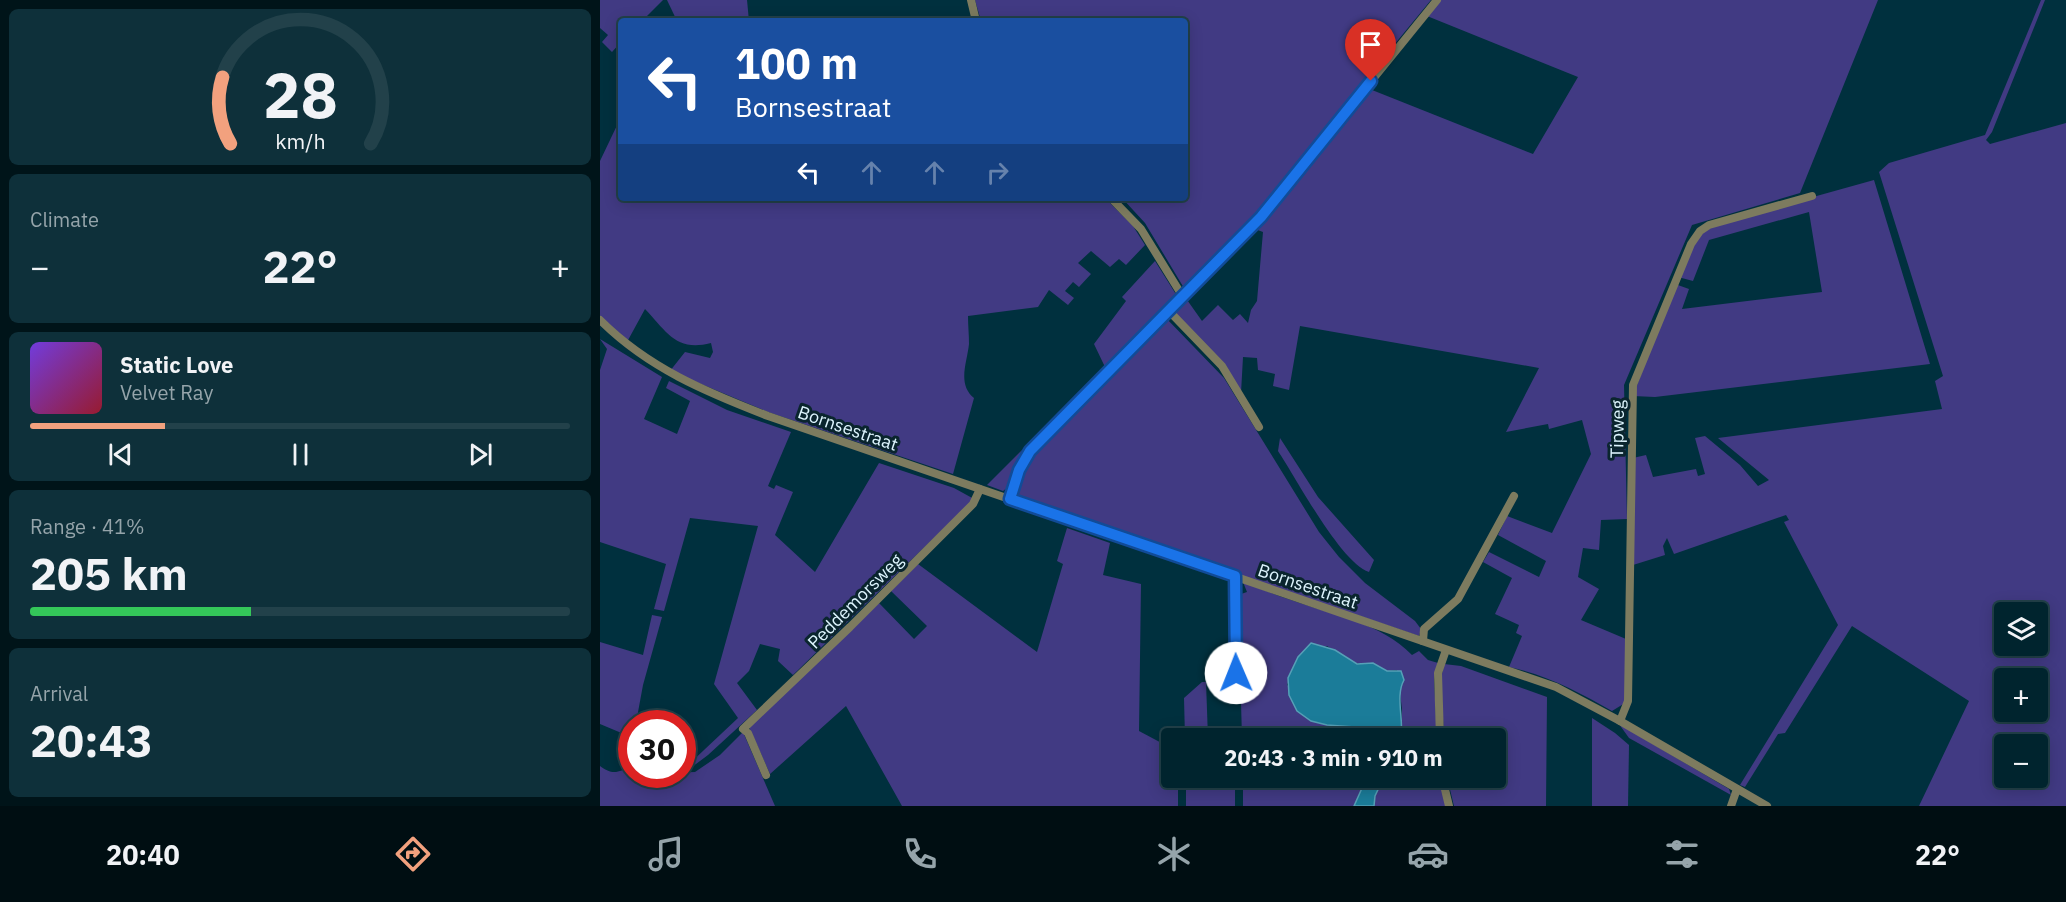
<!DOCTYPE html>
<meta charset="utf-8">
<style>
:root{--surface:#00242e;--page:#0e303a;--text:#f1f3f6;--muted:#95a4aa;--line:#22414a;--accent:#f2a17e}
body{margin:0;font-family:"IBM Plex Sans",sans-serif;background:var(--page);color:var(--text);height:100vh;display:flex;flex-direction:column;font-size:22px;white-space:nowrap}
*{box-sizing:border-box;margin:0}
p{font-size:20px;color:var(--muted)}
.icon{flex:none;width:33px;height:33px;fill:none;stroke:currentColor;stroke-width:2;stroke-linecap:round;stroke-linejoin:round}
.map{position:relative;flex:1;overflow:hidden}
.details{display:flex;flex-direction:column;gap:9px;padding:9px;background:#001419;width:600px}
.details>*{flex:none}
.top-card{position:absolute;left:18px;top:18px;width:570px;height:183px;border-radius:6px;box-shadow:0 3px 15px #0003,0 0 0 2px var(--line);background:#1a4fa0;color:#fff;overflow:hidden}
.controls{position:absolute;left:1394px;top:602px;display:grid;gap:12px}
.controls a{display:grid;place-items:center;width:54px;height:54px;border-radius:6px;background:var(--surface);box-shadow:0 3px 15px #0003,0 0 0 2px var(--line);font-size:30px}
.speed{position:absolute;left:18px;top:710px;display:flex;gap:12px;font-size:30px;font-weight:700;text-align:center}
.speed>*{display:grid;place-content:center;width:78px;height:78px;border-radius:50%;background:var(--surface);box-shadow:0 3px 15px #0003,0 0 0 2px var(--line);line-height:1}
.speed .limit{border:9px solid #d22;background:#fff;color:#111}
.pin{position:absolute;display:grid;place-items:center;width:51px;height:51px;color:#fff;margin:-62px -26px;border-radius:50% 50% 50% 0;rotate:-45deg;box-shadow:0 0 6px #0007}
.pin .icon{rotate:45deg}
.me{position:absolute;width:66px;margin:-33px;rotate:359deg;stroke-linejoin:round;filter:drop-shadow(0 0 4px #0008)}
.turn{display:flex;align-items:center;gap:21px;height:126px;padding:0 18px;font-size:27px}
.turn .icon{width:78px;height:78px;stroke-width:2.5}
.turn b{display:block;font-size:42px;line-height:51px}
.lanes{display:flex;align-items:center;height:57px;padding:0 18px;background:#0003;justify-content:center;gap:30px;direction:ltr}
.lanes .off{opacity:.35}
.big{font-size:45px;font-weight:800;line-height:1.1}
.details .tile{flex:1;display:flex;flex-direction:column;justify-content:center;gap:9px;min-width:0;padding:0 21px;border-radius:9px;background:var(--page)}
.details .dial{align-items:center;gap:0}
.dial svg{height:156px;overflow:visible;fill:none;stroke:var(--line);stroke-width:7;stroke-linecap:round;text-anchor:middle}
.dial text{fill:var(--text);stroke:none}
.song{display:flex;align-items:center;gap:18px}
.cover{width:72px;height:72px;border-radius:9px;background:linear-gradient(135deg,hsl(260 70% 55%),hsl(350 70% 35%))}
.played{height:6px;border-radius:3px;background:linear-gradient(90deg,var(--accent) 25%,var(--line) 25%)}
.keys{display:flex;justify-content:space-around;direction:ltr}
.heat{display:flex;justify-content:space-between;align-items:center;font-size:33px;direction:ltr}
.charge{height:9px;border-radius:4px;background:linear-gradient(90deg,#34c759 41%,var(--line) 0)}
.trip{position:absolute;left:561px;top:728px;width:345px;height:60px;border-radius:6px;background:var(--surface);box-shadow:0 3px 15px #0003,0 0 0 2px var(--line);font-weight:800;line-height:60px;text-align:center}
.menu{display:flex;height:96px;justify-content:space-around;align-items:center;background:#000e12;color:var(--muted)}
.menu .icon{width:42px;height:42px}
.menu .current{color:var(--accent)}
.menu b{font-size:27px;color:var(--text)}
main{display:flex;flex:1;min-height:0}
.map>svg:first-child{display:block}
.green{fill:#413a83;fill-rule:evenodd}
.water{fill:#1b7c99;stroke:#56a0b7;stroke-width:1.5}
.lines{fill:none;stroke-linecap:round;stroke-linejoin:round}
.minor{stroke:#7d7b5f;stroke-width:8}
.route-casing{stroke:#114b97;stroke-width:15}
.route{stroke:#1a73e8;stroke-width:10}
.labels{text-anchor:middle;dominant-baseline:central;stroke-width:6;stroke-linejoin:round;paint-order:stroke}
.street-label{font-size:18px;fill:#def5fe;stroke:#0a252e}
</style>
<main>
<section class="details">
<div class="tile dial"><svg viewBox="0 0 100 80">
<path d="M14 69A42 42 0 1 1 86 69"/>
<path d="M14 69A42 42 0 0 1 10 35" stroke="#f2a17e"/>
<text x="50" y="56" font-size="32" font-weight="700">28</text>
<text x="50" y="72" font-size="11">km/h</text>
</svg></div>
<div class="tile"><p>Climate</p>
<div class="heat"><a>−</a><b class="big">22°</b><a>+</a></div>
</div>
<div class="tile">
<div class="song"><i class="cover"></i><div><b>Static Love</b><p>Velvet Ray</p></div></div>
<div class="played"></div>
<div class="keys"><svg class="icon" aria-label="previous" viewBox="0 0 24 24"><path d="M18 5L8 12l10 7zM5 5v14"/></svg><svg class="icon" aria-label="pause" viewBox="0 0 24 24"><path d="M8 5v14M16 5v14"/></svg><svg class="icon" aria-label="next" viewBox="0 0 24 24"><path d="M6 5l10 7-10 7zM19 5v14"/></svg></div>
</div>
<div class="tile"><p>Range · 41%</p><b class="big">205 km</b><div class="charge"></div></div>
<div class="tile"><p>Arrival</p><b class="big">20:43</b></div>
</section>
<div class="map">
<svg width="1466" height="806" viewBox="0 0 1466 806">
<rect width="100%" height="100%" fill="#00303e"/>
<!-- green -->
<g class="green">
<path d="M 0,0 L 63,0 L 42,21 L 21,21 L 21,42 L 12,52 L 2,42 L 8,35 L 0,28 Z"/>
<path d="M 67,0 L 147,0 L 149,21 L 77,21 Z"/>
<path d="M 375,0 L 831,0 L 640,232 L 584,288 L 545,223 L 522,198 L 585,198 L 585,21 L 381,21 Z"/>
<path d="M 840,0 L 1278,0 L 1200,193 L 1092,225 L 1024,385 L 1027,519 L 1001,520 L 999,550 L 983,548 L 978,577 L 999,589 L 981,620 L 1026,639 L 1025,703 L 1012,711 C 979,692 946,675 909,667 L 922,636 L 916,633 L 919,625 L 895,614 L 912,578 L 883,562 L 889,552 L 939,577 L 946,561 L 898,535 L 907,516 L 952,533 L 991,454 L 982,420 L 949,429 L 948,424 L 906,432 L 939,368 L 700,326 L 689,390 L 673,386 L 675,374 L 658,370 L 657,358 L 643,357 L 641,393 L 572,311 L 585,297 L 602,321 L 618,305 L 633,320 L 640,314 L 648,323 L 651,310 L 657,301 L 663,232 L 655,229 L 683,199 L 767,88 L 933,154 L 978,77 L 827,16 Z"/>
<path d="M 1441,0 L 1445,0 L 1392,132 L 1386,140 L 1390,144 L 1466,123 L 1466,806 L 1319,806 L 1369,701 L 1252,626 L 1185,733 L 1178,734 L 1145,787 L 1140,785 L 1238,625 L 1184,522 L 1189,520 L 1186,515 L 1074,554 L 1067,538 L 1063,546 L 1065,555 L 1033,565 L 1033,458 L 1046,455 L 1053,477 L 1096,469 L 1098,476 L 1105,474 L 1095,438 L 1105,436 L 1140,465 L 1158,486 L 1169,480 L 1118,438 L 1342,409 L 1335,381 L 1343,376 L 1279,172 L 1289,163 L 1385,135 ZM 1404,612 L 1437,612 L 1437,645 L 1404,645 ZM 1404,678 L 1437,678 L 1437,711 L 1404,711 ZM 1404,744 L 1437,744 L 1437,777 L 1404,777 Z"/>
<path d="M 21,117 L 21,198 L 505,198 L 533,226 L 545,245 L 526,265 L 519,259 L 510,267 L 491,251 L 478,263 L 491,274 L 479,287 L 473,282 L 465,291 L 474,298 L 468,305 L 449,290 L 438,307 L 368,316 C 368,325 369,335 369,344 C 367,363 357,384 374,398 L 353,474 L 168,412 L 70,371 L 85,352 L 110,358 L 113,352 L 111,343 C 76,352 67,332 45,309 L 27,342 L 0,316 L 0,161 Z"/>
<path d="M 1274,180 L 1330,364 L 1055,397 L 1033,396 L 1075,284 L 1089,289 L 1082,309 L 1222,292 L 1209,212 L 1109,240 L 1093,281 L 1078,277 L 1092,244 L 1109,226 Z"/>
<path d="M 555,261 L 577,296 L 505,367 L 494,344 L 526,301 L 522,297 Z"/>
<path d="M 565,317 L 624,378 L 719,532 L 739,557 L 765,583 L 815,621 L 821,629 L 819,636 L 614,567 L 615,563 L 416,495 L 425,459 Z"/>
<path d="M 0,339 L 62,377 L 44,419 L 77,434 L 90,401 L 66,388 L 69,381 L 127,410 L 191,432 L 168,486 L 174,489 L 176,485 L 193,492 L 175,535 L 215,572 L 279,463 L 354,488 L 374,499 L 193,675 L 178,661 L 180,649 L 160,644 L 149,671 L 137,683 L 157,710 L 108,755 L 92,767 L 87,766 L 138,718 L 114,684 L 158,526 L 90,518 L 64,611 L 54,609 L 66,564 L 0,542 L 0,370 L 7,349 Z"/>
<path d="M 680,438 L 718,497 L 774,560 L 769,572 C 741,563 696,478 678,451 Z"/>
<path d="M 422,450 L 407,488 L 403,491 L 387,485 Z"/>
<path d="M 467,528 L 510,543 L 503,575 L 541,584 L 539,731 L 571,748 L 572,777 L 578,777 L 578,806 L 302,806 L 246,706 L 170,774 L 149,727 L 279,603 L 314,639 L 327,626 L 291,591 L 318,564 L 437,652 L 463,564 L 457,561 Z"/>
<path d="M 643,582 C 659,588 675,595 691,600 C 733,615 781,623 812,655 L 819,651 L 828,660 L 838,663 L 834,679 L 837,738 L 801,738 L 802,709 L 797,670 L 787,671 L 775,664 L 754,663 L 727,646 L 698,657 L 687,685 L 748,726 L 760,729 L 773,738 L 642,738 L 638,595 L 647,592 Z"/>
<path d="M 52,615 L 62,617 L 43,685 L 36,723 L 32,723 L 31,737 L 0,724 L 0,642 L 43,655 Z"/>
<path d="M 844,664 L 861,666 L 947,697 L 946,806 L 854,806 L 847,777 L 896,777 L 896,738 L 844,738 L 841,678 Z"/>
<path d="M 602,682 L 606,682 L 608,738 L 585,738 L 584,698 Z"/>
<path d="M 992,718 L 1015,733 L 1029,745 L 1028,806 L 992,806 Z"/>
<path d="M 1019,724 L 1129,789 L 1131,795 L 1029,738 Z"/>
<path d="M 143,732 L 175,806 L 0,806 L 0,766 C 12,775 18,773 31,766 L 32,774 L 95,772 L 120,755 Z"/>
<path d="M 586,777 L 620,777 L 620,782 L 635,782 L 635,806 L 586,806 Z"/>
<path d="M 643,777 L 767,777 L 754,806 L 643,806 Z"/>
<path d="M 784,777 L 839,777 L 846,806 L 774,806 L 775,796 Z"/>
</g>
<!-- water -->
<g class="water">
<path d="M 711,643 L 735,650 L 757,664 L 773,663 L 787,671 L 801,671 L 804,680 C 795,696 804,719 801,738 L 773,738 L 755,727 L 727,725 L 711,721 L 697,711 L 689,695 L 688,678 L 698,657 Z"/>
<path d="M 767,777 L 784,777 L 775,796 L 774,806 L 754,806 Z"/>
</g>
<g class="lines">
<!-- minor -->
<g class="minor">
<path d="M 371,0 L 376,21"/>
<path d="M 511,198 L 541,229 L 583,297"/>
<path d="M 569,311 L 622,366 L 659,427"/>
<path d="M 0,320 C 48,368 106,392 168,416 L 956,687 L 1020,721 L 1167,806"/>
<path d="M 410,499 L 419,470 L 430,451 L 661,217 L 837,0"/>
<path d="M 635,576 L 636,691"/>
<path d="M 823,641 L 824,629 L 858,599 L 914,496"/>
<path d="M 1020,721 L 1028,701 L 1033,385 L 1091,244 L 1100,231 L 1109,225 L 1212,196"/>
<path d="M 840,738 L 838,673 L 846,650"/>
<path d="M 166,775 L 148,733 L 143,729 L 250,627 L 373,504 L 380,489"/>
<path d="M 842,777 L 849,806"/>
<path d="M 1131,806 L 1137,789"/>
</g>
</g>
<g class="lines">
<defs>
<path id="route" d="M 636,673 L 635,576 L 410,499 L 419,470 L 430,451 L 661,217 L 771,81"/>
</defs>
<!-- route casing -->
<use href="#route" class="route-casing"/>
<!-- route -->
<use href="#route" class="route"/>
</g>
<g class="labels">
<!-- street labels -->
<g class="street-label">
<text transform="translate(248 428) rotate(19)">Bornsestraat</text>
<text transform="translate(1017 429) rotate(-89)">Tipweg</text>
<text transform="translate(708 586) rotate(19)">Bornsestraat</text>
<text transform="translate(255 601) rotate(-45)">Peddemorsweg</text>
</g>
</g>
</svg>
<div class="controls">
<a><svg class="icon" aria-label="layers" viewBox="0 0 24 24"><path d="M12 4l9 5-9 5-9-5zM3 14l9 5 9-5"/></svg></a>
<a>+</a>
<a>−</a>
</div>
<div class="speed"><div class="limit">30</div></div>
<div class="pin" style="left:771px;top:81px;background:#d93025"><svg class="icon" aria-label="arrive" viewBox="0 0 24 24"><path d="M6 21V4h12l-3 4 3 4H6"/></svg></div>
<svg class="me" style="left:636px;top:673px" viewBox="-20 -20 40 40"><circle r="19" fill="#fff"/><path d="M0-13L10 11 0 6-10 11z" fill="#1a73e8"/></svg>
<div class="trip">20:43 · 3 min · 910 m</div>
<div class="top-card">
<div class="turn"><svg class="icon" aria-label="left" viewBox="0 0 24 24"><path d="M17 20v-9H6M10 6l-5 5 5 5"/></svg><div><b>100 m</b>Bornsestraat</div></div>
<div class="lanes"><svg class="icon" aria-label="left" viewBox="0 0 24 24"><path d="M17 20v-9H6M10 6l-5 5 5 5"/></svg><svg class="icon off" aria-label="ahead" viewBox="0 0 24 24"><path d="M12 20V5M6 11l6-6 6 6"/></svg><svg class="icon off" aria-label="ahead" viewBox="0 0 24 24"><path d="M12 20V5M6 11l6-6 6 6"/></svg><svg class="icon off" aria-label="right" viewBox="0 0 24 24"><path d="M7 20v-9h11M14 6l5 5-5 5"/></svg></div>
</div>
</div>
</main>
<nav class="menu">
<b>20:40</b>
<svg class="icon current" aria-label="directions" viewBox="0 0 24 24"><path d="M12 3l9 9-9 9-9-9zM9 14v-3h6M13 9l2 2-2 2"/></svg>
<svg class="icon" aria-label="music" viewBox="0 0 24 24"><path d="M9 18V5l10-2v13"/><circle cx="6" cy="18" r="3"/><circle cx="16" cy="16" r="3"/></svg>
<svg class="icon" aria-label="phone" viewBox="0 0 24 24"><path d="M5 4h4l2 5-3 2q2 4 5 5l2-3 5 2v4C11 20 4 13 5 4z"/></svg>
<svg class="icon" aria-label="climate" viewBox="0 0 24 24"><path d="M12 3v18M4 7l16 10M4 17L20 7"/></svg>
<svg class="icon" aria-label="car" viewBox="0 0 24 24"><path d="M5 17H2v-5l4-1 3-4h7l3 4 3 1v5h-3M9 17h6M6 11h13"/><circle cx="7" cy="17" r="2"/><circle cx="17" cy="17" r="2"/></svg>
<svg class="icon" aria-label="filters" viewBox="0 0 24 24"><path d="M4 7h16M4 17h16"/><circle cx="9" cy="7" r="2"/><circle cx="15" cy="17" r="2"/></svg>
<b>22°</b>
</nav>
